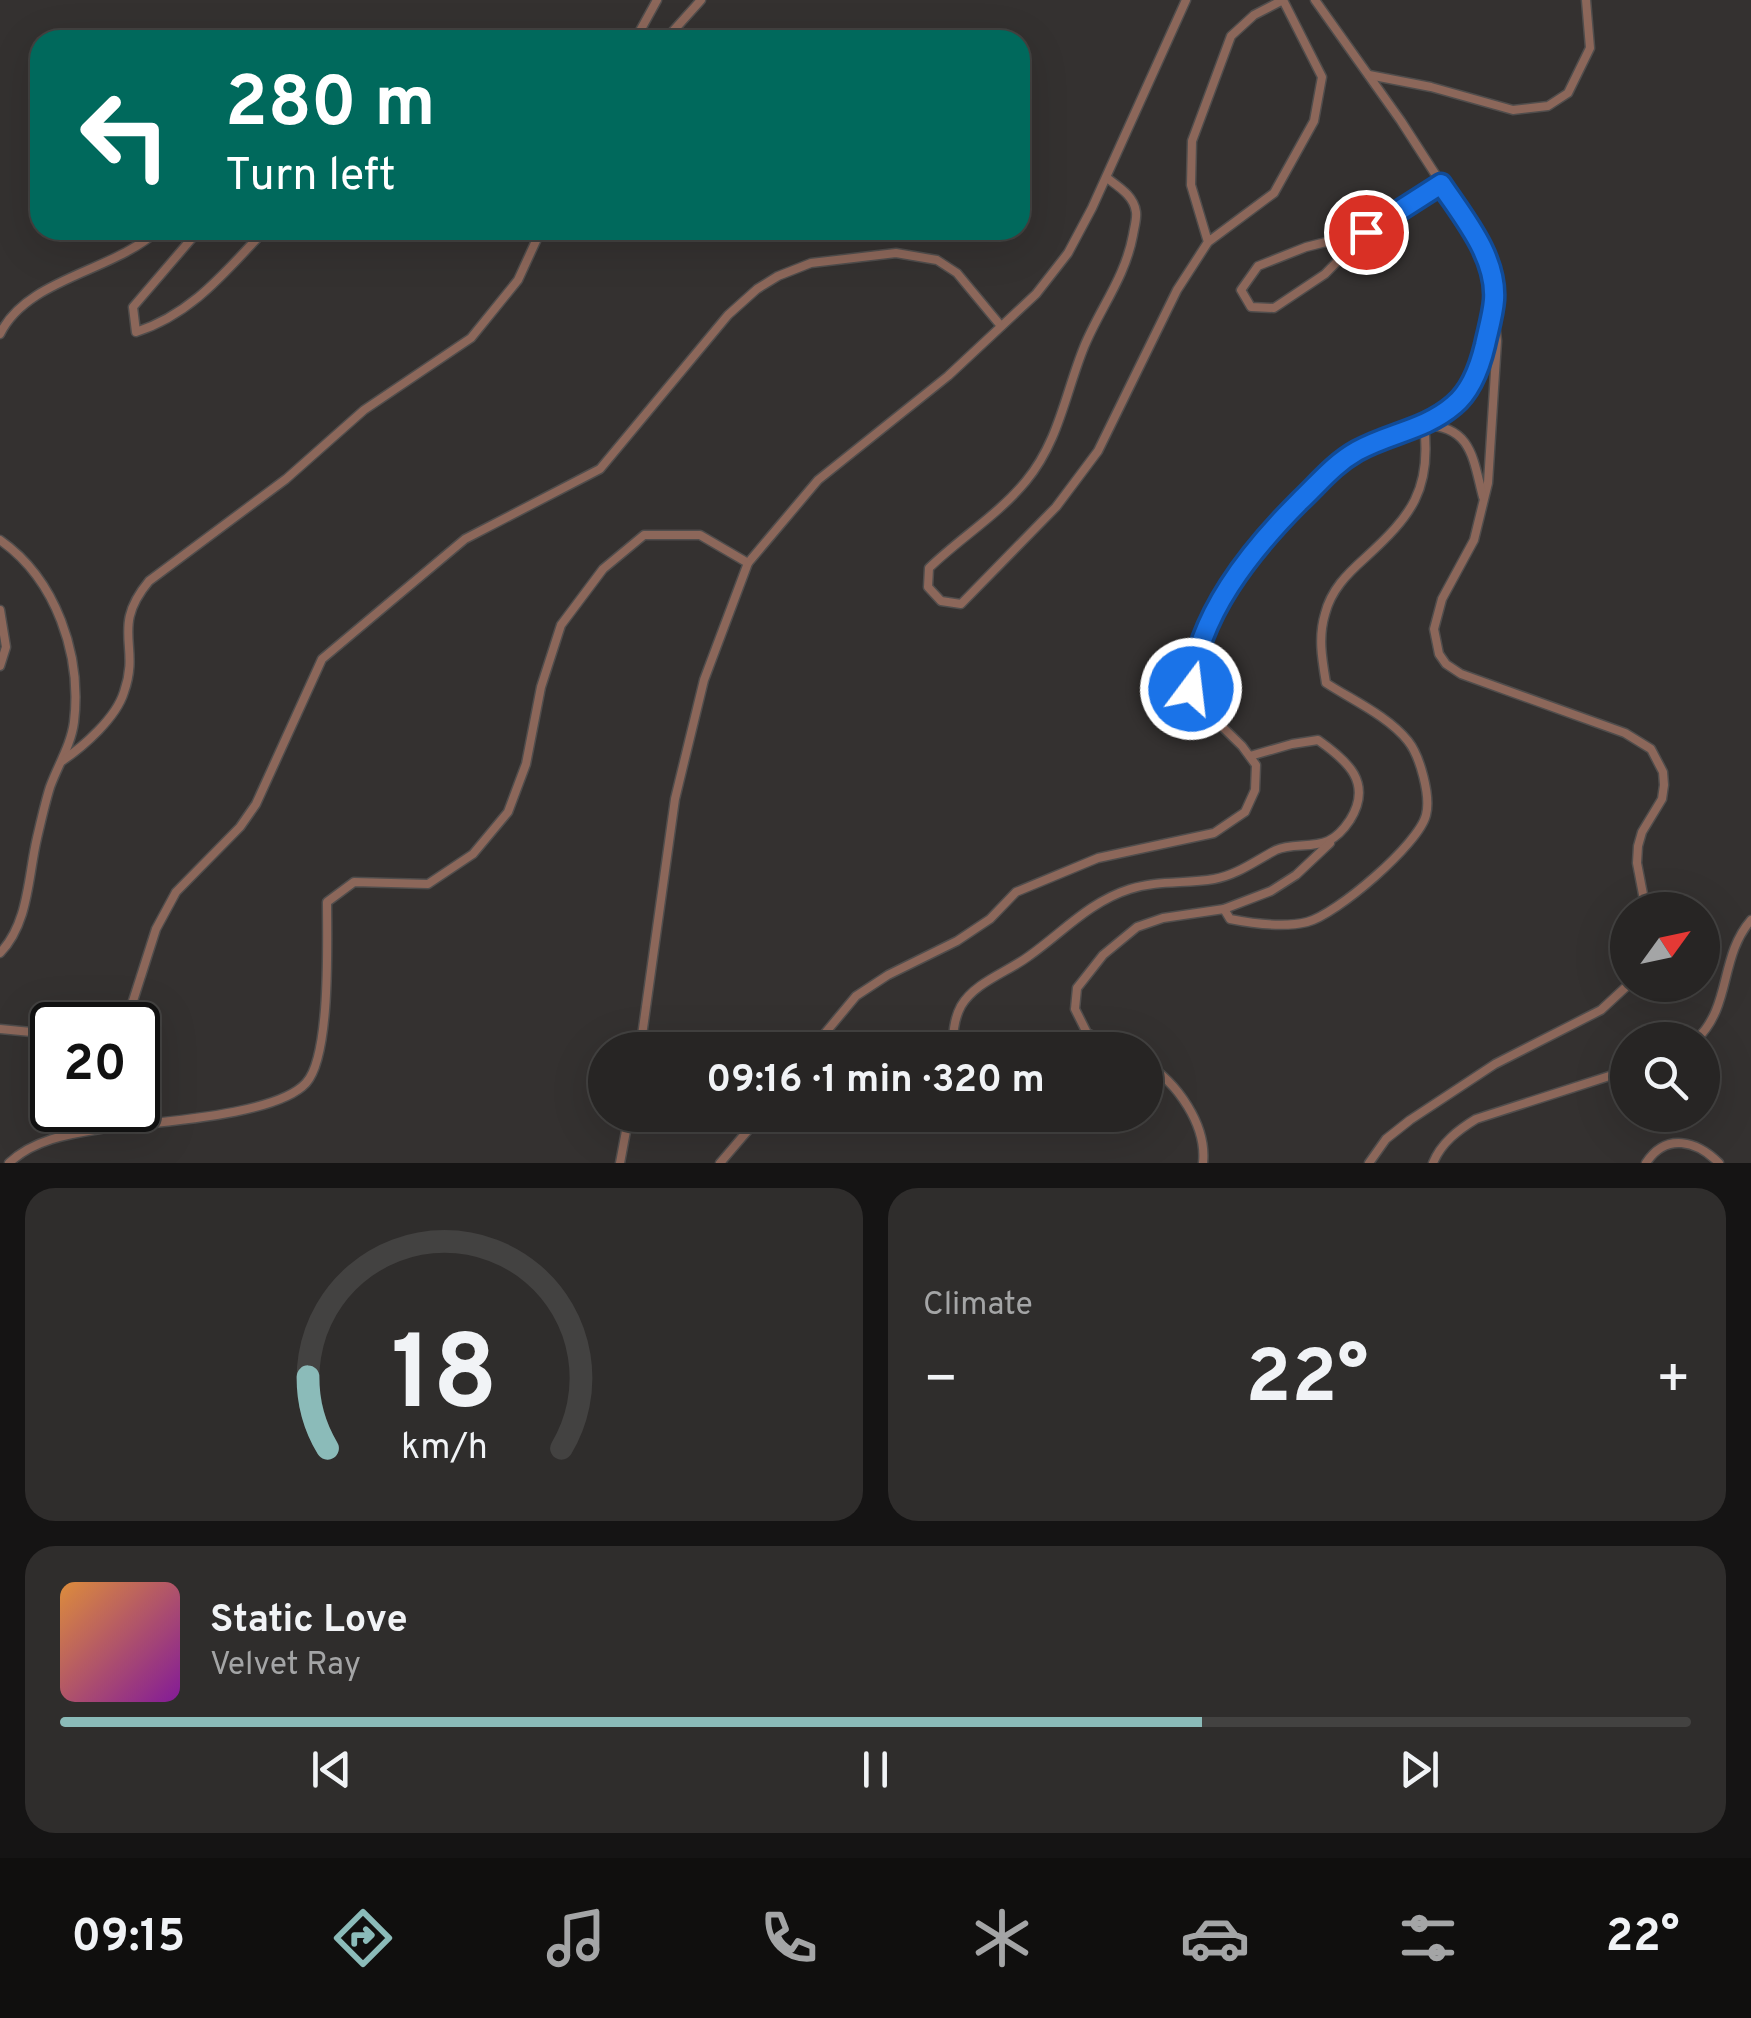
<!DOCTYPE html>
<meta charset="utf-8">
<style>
:root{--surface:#272524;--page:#2f2d2c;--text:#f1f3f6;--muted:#a4a5a6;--line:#434241;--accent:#8bbbb9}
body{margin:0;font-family:Overpass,sans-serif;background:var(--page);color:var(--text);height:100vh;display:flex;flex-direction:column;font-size:38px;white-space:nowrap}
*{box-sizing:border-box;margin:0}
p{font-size:32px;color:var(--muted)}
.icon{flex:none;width:55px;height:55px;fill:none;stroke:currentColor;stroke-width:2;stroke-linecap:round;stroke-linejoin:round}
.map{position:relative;height:1163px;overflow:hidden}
.drawer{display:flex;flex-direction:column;gap:25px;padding:25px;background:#151414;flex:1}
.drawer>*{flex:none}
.guide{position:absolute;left:30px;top:30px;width:1000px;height:210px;border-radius:30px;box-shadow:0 10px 40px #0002,0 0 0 2px var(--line);background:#00695c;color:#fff;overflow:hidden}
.needle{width:65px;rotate:57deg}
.buttons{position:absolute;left:1610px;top:892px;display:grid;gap:20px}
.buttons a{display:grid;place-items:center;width:110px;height:110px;border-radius:50%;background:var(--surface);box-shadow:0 10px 40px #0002,0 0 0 2px var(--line);font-size:50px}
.speed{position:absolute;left:30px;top:1002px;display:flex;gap:20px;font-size:50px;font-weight:700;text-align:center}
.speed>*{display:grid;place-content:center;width:130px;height:130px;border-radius:50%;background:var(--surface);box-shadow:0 10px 40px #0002,0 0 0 2px var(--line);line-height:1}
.speed .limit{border:5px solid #111;border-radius:15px;background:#fff;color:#111}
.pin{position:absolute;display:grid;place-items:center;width:85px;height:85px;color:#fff;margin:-42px;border:5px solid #fff;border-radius:50%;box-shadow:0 2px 10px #0007}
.me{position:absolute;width:110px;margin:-55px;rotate:15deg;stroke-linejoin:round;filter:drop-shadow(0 0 8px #0008)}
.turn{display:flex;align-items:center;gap:35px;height:210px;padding:0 30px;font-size:45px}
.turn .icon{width:130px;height:130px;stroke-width:2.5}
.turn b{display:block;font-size:70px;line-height:85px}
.big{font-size:75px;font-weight:700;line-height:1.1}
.drawer .card{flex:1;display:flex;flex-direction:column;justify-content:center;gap:15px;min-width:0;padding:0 35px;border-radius:30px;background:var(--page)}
.drawer .dial{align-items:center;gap:0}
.dial svg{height:260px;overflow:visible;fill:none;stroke:var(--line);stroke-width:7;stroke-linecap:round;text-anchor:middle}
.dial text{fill:var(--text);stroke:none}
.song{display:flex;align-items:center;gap:30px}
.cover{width:120px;height:120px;border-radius:15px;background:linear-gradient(135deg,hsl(30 70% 55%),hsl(290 70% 35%))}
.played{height:10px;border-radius:5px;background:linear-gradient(90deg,var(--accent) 70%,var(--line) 70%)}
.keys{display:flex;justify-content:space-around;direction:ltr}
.heat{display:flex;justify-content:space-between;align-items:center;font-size:55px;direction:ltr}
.drawer .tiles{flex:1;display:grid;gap:25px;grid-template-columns:1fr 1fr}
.card:last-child{grid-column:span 2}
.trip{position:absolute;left:588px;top:1032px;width:575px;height:100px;border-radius:50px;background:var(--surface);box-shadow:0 10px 40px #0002,0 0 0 2px var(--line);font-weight:700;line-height:100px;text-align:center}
.tabs{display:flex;height:160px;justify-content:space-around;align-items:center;background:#100f0e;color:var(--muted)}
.tabs .icon{width:70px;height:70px}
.tabs .on{color:var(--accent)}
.tabs b{font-size:45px;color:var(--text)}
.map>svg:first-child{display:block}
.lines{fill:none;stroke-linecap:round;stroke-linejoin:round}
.service-casing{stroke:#504d4c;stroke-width:11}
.service{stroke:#8c675a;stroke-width:8}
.route-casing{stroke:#114b97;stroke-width:25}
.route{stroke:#1a73e8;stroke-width:18}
</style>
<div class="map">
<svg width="1751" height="1163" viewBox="0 0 1751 1163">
<rect width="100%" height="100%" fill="#343130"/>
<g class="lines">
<defs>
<g id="service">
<path d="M 1315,0 L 1401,121 L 1481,245 L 1489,270 L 1497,341 L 1488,483 L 1474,540 L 1442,599 L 1434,629 L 1439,654 L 1446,664 L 1461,674 L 1625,733 L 1651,749 L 1663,772 L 1664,785 L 1662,799 L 1642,832 L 1638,846 L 1637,863 L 1646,910"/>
<path d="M 635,40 L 657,0"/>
<path d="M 665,40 L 701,0"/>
<path d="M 1369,75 L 1431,87 L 1513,110 L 1548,106 L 1568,93 L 1590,48 L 1586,0"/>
<path d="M 1107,178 C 1119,187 1134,196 1136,212 C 1137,219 1134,228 1133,235 C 1125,278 1100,308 1084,347 C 1065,394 1059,441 1026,481 C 998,515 960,538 929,568 L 928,587 L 941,601 L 961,604 L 1056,507 L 1098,451 L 1177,290 L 1208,242 L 1274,193 L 1314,121 L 1322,77 L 1283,0 L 1254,15 L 1231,36 L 1192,141 L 1191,185 L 1208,242"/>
<path d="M 199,230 L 133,307 L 136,332 C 192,314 225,272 265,230"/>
<path d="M 1366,232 L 1306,247 L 1258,266 L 1241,290 L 1251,307 L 1274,308 L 1325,274 L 1366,232 L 1441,183"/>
<path d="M 0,334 C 27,278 113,272 158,230"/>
<path d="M 0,540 C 56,579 82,655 74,722 C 71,745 58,765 50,787 C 45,803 41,821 37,838 C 28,876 29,923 0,953"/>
<path d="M 0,610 L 6,647 L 0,666"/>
<path d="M 62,761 C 84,746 116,718 124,692 C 141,645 110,628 149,581 L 286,479 L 364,410 L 471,338 L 518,280 L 541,230"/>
<path d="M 1224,909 L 1230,919 C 1255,924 1283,928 1307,922 C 1336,915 1419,844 1426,815 C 1431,796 1420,756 1408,741 C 1388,716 1352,700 1326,683 C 1322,659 1318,637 1325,614 C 1331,590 1347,574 1365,558 C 1411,516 1432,490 1424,425 C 1472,426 1473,459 1483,497"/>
<path d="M 122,1025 L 132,1004 L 156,929 L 176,892 L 240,827 L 256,804 L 322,659 L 465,539 L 600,469 L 728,315 L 757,289 L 778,276 L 811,263 L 896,253 L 937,260 L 957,273 L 1001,326"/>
<path d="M 0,1029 L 52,1034"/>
<path d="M 952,1035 L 977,1050"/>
<path d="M 1696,1040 C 1732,1006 1719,957 1751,920"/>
<path d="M 640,1050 L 675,799 L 704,680 L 748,563 L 818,480 L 948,376 L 1036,294 L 1068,253 L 1092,208 L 1186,0"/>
<path d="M 811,1050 L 856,996 L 888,975 L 957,941 L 990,919 L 1016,892 L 1098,858 L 1214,833 L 1245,812 L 1255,790 L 1256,765 L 1242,746 L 1200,705 L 1191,689 L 1195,664 L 1218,604 L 1263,537 L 1331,468 L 1358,450 L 1424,425 L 1455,405 L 1468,389 L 1475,372 L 1495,298"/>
<path d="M 954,1050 C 952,1036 954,1019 961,1006 C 975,982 1008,972 1029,956 C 1063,932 1089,902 1130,889 C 1158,880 1186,884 1214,879 C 1237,875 1255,861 1276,850 C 1291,843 1312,848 1328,841 C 1337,837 1344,829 1350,820 C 1373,783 1348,761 1318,740 L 1292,744 L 1250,756"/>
<path d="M 1122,1050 L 1087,1033 L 1075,1009 L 1077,988 L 1103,955 L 1137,927 L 1163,918 L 1224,909 L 1271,891 L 1296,875 L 1330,843"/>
<path d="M 1145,1063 C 1177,1082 1207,1125 1203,1163"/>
<path d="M 9,1163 C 33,1140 68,1134 100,1129 C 149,1122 275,1117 306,1083 C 331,1056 327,940 327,902 L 354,882 L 428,884 L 473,854 L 508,812 L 526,764 L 541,687 L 561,625 L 603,569 L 644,535 L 700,535 L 748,563"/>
<path d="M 620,1163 L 629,1115"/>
<path d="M 720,1163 L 761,1115"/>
<path d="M 1369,1163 L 1386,1139 L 1410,1120 L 1495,1064 L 1601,1010 L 1628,985"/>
<path d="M 1433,1163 C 1441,1143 1458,1130 1476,1119 L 1628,1070"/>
<path d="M 1646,1163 C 1666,1132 1697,1141 1719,1163"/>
</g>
</defs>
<!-- service casing -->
<use href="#service" class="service-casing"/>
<!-- service -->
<use href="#service" class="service"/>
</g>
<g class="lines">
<defs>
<path id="route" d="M 1191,689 C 1197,616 1251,550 1300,501 C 1319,483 1334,464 1357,451 C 1389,433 1425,430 1454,405 C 1471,391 1480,366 1485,345 C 1488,331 1493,314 1494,300 C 1497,257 1463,217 1441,184 L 1366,232"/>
</defs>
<!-- route casing -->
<use href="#route" class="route-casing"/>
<!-- route -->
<use href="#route" class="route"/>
</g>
</svg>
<div class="buttons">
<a><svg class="needle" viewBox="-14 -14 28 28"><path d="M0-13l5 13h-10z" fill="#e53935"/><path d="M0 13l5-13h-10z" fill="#a4a5a6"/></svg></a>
<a><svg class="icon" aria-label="search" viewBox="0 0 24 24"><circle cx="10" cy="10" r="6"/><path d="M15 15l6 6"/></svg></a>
</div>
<div class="speed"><div class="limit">20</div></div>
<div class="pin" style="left:1366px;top:232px;background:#d93025"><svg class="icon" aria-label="arrive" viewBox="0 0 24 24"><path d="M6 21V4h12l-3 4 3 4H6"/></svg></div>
<svg class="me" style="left:1191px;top:689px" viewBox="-20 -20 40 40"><circle r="17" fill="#1a73e8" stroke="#fff" stroke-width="3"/><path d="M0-11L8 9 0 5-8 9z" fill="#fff"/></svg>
<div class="trip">09:16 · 1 min · 320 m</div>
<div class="guide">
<div class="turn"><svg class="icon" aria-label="left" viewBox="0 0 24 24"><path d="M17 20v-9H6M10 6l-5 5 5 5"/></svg><div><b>280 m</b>Turn left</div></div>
</div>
</div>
<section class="drawer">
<div class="tiles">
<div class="card dial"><svg viewBox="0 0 100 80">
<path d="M14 69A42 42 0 1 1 86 69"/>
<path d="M14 69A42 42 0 0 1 8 47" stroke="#8bbbb9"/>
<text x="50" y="56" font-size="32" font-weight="700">18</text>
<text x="50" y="72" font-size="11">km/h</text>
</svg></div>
<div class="card"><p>Climate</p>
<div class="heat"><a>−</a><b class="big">22°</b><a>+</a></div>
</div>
<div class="card">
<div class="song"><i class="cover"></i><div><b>Static Love</b><p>Velvet Ray</p></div></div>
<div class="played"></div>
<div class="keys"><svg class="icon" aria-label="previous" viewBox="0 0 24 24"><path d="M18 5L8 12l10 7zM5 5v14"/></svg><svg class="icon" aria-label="pause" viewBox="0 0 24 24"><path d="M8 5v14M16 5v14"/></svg><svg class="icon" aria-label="next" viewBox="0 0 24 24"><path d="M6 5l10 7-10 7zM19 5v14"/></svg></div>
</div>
</div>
</section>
<nav class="tabs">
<b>09:15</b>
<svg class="icon on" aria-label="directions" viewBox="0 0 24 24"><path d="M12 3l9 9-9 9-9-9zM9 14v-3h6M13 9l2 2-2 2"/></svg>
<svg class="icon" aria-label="music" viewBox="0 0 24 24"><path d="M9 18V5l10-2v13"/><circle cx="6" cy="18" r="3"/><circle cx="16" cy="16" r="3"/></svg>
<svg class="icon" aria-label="phone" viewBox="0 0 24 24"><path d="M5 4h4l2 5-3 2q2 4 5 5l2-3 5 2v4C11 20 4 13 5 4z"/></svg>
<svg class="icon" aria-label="climate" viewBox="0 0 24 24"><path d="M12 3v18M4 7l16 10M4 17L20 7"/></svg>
<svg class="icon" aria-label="car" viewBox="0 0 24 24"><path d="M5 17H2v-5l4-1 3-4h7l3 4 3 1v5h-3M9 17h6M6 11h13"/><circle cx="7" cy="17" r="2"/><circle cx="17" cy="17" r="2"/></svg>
<svg class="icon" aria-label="filters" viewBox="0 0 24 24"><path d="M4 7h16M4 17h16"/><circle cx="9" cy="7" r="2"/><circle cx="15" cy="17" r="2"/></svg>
<b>22°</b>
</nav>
